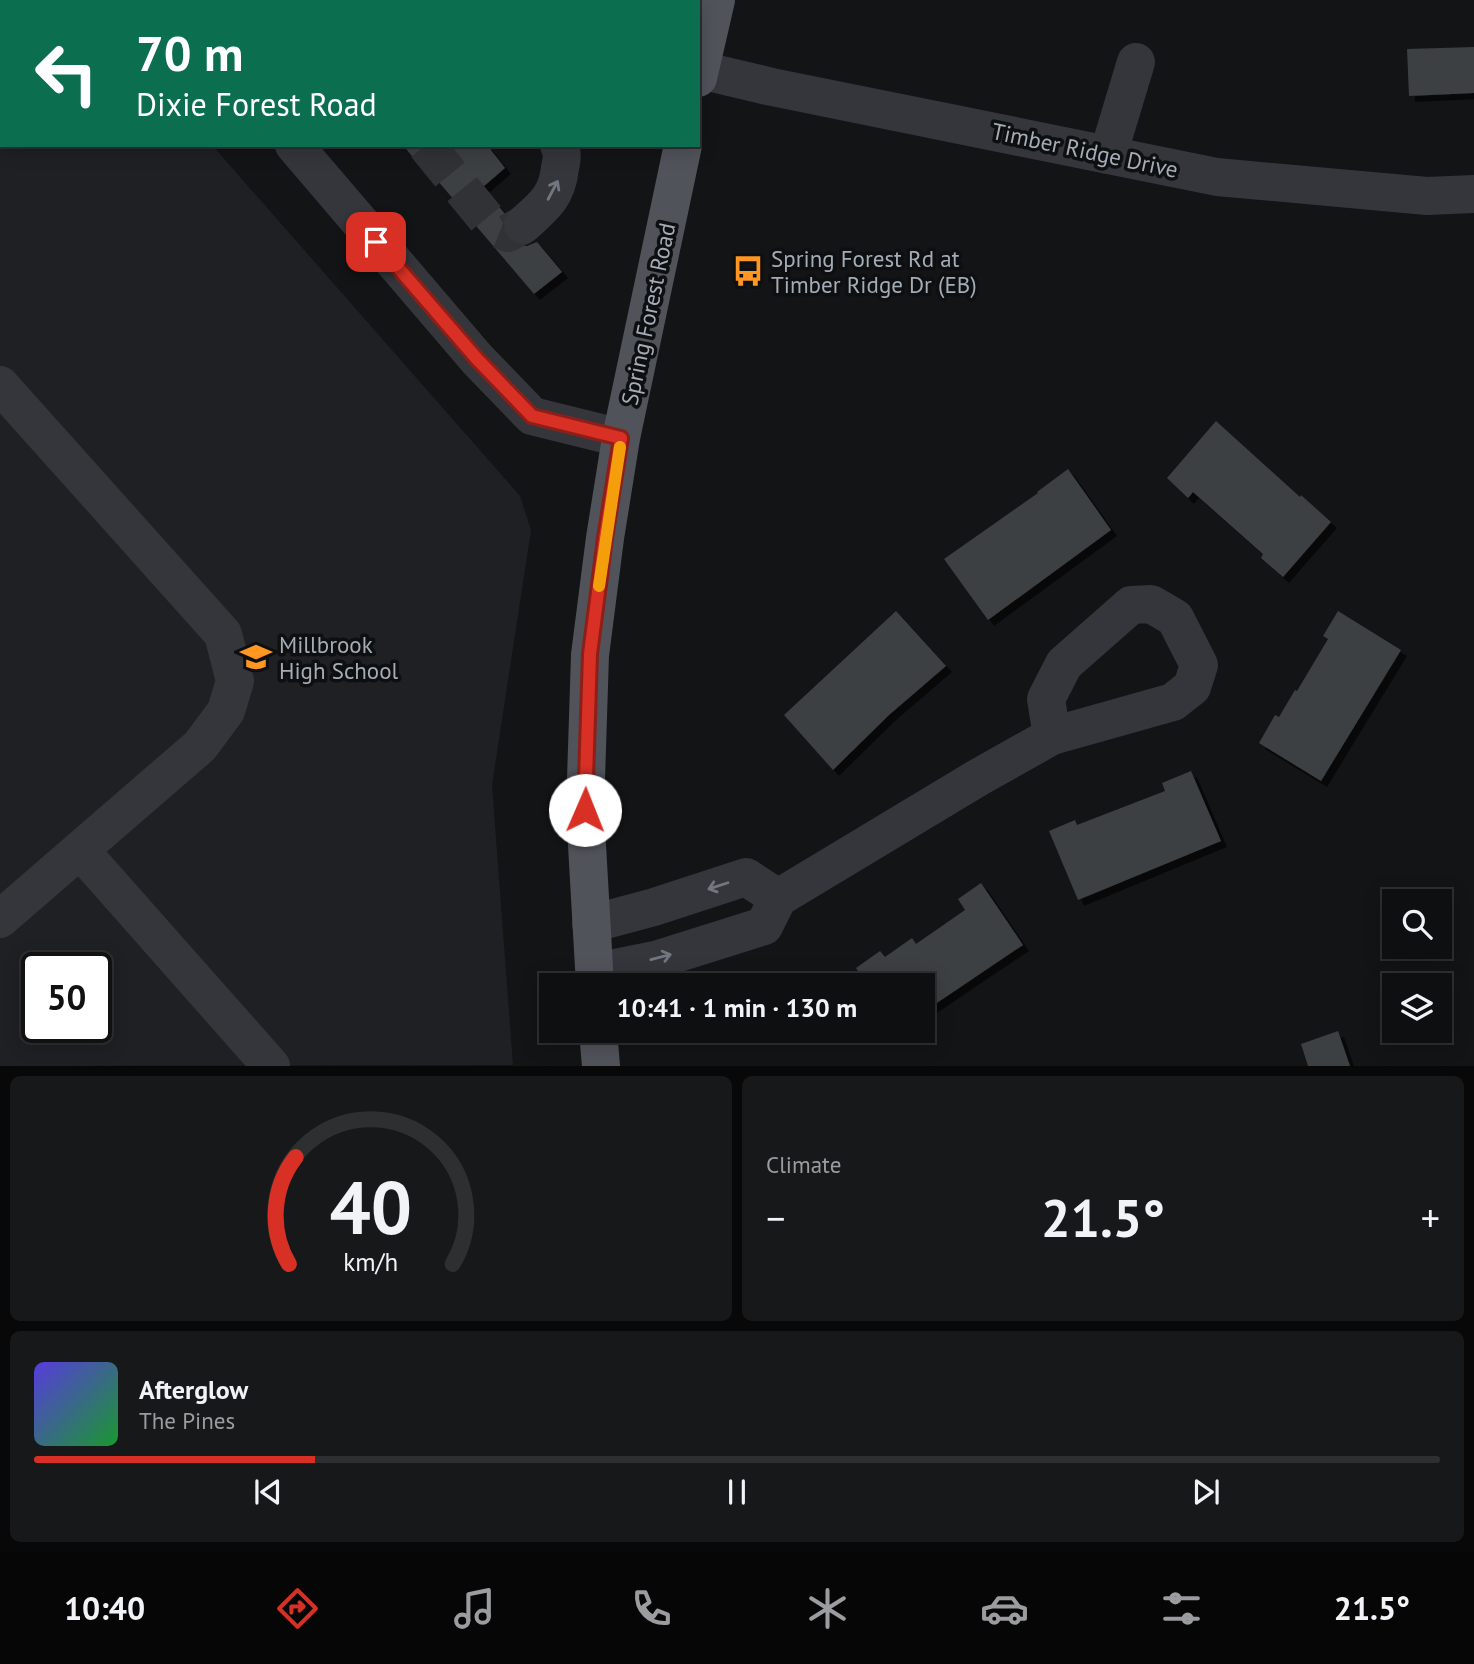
<!DOCTYPE html>
<meta charset="utf-8">
<style>
:root{--surface:#0e0f10;--page:#171819;--text:#f1f3f6;--muted:#9b9c9f;--line:#2e2f30;--accent:#d93025}
body{margin:0;font-family:"PT Sans",sans-serif;background:var(--page);color:var(--text);height:100vh;display:flex;flex-direction:column;font-size:26px;white-space:nowrap}
*{box-sizing:border-box;margin:0}
p{font-size:23px;color:var(--muted)}
.icon{flex:none;width:38px;height:38px;fill:none;stroke:currentColor;stroke-width:2;stroke-linecap:round;stroke-linejoin:round}
.map{position:relative;height:1066px;overflow:hidden}
.panel{display:flex;flex-direction:column;gap:10px;padding:10px;background:#080809;flex:1}
.panel>*{flex:none}
.top-card{position:absolute;left:0px;top:0px;width:700px;height:147px;box-shadow:0 4px 18px #0003,0 0 0 2px var(--line);background:#0b6e4f;color:#fff;overflow:hidden}
.tools{position:absolute;left:1382px;top:889px;display:grid;gap:14px}
.tools a{display:grid;place-items:center;width:70px;height:70px;border-radius:0px;background:var(--surface);box-shadow:0 4px 18px #0003,0 0 0 2px var(--line);font-size:35px}
.speed{position:absolute;left:21px;top:952px;display:flex;gap:14px;font-size:35px;font-weight:700;text-align:center}
.speed>*{display:grid;place-content:center;width:91px;height:91px;border-radius:50%;background:var(--surface);box-shadow:0 4px 18px #0003,0 0 0 2px var(--line);line-height:1}
.speed .limit{border:4px solid #111;border-radius:10px;background:#fff;color:#111}
.pin{position:absolute;display:grid;place-items:center;width:60px;height:60px;color:#fff;margin:-30px;border-radius:14px;box-shadow:0 4px 10px #0006}
.me{position:absolute;width:77px;margin:-38px;rotate:1deg;stroke-linejoin:round;filter:drop-shadow(0 0 5px #0008)}
.turn{display:flex;align-items:center;gap:24px;height:147px;padding:0 21px;font-size:32px}
.turn .icon{width:91px;height:91px;stroke-width:2.5}
.turn b{display:block;font-size:49px;line-height:60px}
.big{font-size:52px;font-weight:700;line-height:1.1}
.panel .card{flex:1;display:flex;flex-direction:column;justify-content:center;gap:10px;min-width:0;padding:0 24px;border-radius:10px;background:var(--page)}
.panel .dial{align-items:center;gap:0}
.dial svg{height:182px;overflow:visible;fill:none;stroke:var(--line);stroke-width:7;stroke-linecap:round;text-anchor:middle}
.dial text{fill:var(--text);stroke:none}
.song{display:flex;align-items:center;gap:21px}
.cover{width:84px;height:84px;border-radius:10px;background:linear-gradient(135deg,hsl(250 70% 55%),hsl(130 70% 35%))}
.played{height:7px;border-radius:4px;background:linear-gradient(90deg,var(--accent) 20%,var(--line) 20%)}
.keys{display:flex;justify-content:space-around;direction:ltr}
.heat{display:flex;justify-content:space-between;align-items:center;font-size:38px;direction:ltr}
.panel .tiles{flex:1;display:grid;gap:10px;grid-template-columns:1fr 1fr}
.card:last-child{grid-column:span 2}
.trip{position:absolute;left:539px;top:973px;width:396px;height:70px;border-radius:0px;background:var(--surface);box-shadow:0 4px 18px #0003,0 0 0 2px var(--line);font-weight:700;line-height:70px;text-align:center}
.menu{display:flex;height:112px;justify-content:space-around;align-items:center;background:#060606;color:var(--muted)}
.menu .icon{width:49px;height:49px}
.menu .current{color:var(--accent)}
.menu b{font-size:32px;color:var(--text)}
.map>svg:first-child{display:block}
.built{fill:#1f2023;fill-rule:evenodd}
.building{fill:#3d3f43;filter:url(#shadow)}
.lines{fill:none;stroke-linecap:round;stroke-linejoin:round}
.minor-tunnel{stroke:#303236;stroke-width:38;stroke-dasharray:38 19;stroke-linecap:butt}
.minor{stroke:#34363b;stroke-width:38}
.major{stroke:#50535a;stroke-width:38}
.oneway{stroke:#72777f}
.route-casing{stroke:#8d1f18;stroke-width:18}
.route{stroke:#d93025;stroke-width:12}
.slow{stroke:#f59e0b;stroke-width:12}
.labels{text-anchor:middle;dominant-baseline:central;stroke-width:7;stroke-linejoin:round;paint-order:stroke}
.street-label{font-size:23px;fill:#a4acb7;stroke:#0e0f11}
.poi-label{font-size:23px;fill:#a4acb7;stroke:#0e0f11;text-anchor:start}
</style>
<div class="map">
<svg width="1474" height="1066" viewBox="0 0 1474 1066">
<defs>
<filter id="shadow"><feDropShadow dx="6" dy="6" stdDeviation="0" flood-color="#0009"/></filter>
</defs>
<rect width="100%" height="100%" fill="#131416"/>
<!-- built -->
<path class="built" d="M 0,0 L 86,2 L 2,2 L 2,145 L 212,145 L 520,496 L 531,530 L 492,785 L 513,1065 L 0,1066 ZM 37,968 L 96,968 L 96,1027 L 37,1027 Z"/>
<!-- building -->
<g class="building">
<path d="M 1474,47 L 1474,93 L 1409,96 L 1407,49 Z"/>
<path d="M 403,145 L 487,145 L 505,168 L 483,187 L 505,214 L 502,229 L 506,239 L 517,246 L 527,246 L 537,242 L 562,272 L 534,294 L 432,174 L 428,176 Z"/>
<path d="M 1216,421 L 1300,497 L 1301,495 L 1331,522 L 1283,577 L 1261,558 L 1263,554 L 1193,492 L 1188,498 L 1167,478 Z"/>
<path d="M 1068,469 L 1111,530 L 988,620 L 944,559 L 1038,493 L 1037,492 Z"/>
<path d="M 896,611 L 946,666 L 889,715 L 833,770 L 784,715 Z"/>
<path d="M 1338,611 L 1401,650 L 1321,781 L 1259,743 L 1275,715 L 1279,717 L 1295,690 L 1297,691 L 1328,639 L 1323,636 Z"/>
<path d="M 1191,771 L 1221,841 L 1078,900 L 1049,831 L 1075,820 L 1077,825 L 1165,791 L 1162,783 Z"/>
<path d="M 981,883 L 1023,945 L 922,1013 L 922,985 L 844,985 L 860,974 L 856,968 L 880,951 L 885,957 L 912,938 L 916,944 L 965,910 L 958,899 Z"/>
<path d="M 1338,1031 L 1350,1066 L 1308,1066 L 1301,1044 Z"/>
</g>
<g class="lines">
<!-- minor-tunnel -->
<path class="minor-tunnel" d="M 426,145 L 493,227 L 508,233 L 523,225"/>
<!-- minor -->
<g class="minor">
<path d="M 172,0 L 174,2"/>
<path d="M 306,0 L 307,2"/>
<path d="M 452,0 L 453,2"/>
<path d="M 62,2 L 64,0"/>
<path d="M 0,59 L 2,58"/>
<path d="M 700,70 L 772,87 L 1217,177 L 1427,196 L 1474,194"/>
<path d="M 294,145 L 477,359 L 532,416 L 621,438"/>
<path d="M 1108,155 L 1136,62"/>
<path d="M 523,225 C 543,207 557,197 560,168 C 562,159 563,153 559,145"/>
<path d="M 0,385 L 223,634 L 235,681 L 226,711 L 200,746 L 0,919"/>
<path d="M 80,850 L 271,1066"/>
<path d="M 591,924 L 654,907 L 746,877 L 778,898"/>
<path d="M 595,972 L 659,959 L 764,926 L 778,898 L 979,777 L 1052,736 L 1173,702 L 1192,687 L 1199,665 L 1175,618 L 1151,604 L 1131,605 L 1064,664 L 1046,699 L 1052,736"/>
</g>
<!-- major -->
<g class="major">
<path d="M 698,78 L 716,0"/>
<path d="M 595,985 L 585,810 L 590,655 L 605,538 L 621,438 L 683,145"/>
<path d="M 598,1031 L 601,1066"/>
</g>
</g>
<!-- one-way arrows -->
<defs><path id="oneway-shaft" d="M-6 0H5M1.5-3L5.5 0L1.5 3" fill="none" stroke-width="1.6" stroke-linecap="round" stroke-linejoin="round" transform="scale(1.75)"/></defs>
<g class="oneway">
<use href="#oneway-shaft" transform="translate(553 190) rotate(-62)"/>
<use href="#oneway-shaft" transform="translate(718 886) rotate(162)"/>
<use href="#oneway-shaft" transform="translate(661 957) rotate(-15)"/>
</g>
<g class="lines">
<defs>
<path id="route" d="M 376,242 L 477,359 L 532,416 L 621,438 L 605,538 L 590,654 L 585,810"/>
</defs>
<!-- route casing -->
<use href="#route" class="route-casing"/>
<!-- route -->
<use href="#route" class="route"/>
<!-- slow -->
<path class="slow" d="M 599,586 L 620,447"/>
</g>
<!-- icons -->
<defs>
<symbol id="bus-bare" viewBox="-9 -9 18 18"><path d="M-5-6H5V4H4V6H2V4H-2V6H-4V4H-5ZM-3.5-4V0h7V-4ZM-3.5 1.2v1.5H-2V1.2ZM2 1.2v1.5H3.5V1.2Z" fill="#ff9722" stroke="#0e0f11" stroke-width="2.5" paint-order="stroke"/></symbol>
<symbol id="school-bare" viewBox="-9 -9 18 18"><path d="M0-5L7-2L0 1L-7-2ZM-4 1L0 2.5L4 1V4Q0 6-4 4Z" fill="#ff9722" stroke="#0e0f11" stroke-width="2.5" paint-order="stroke"/></symbol>
</defs>
<g fill-rule="evenodd">
<use href="#bus-bare" x="726" y="249" width="44" height="44"/>
<use href="#school-bare" x="234" y="635" width="44" height="44"/>
</g>
<g class="labels">
<!-- street labels -->
<g class="street-label">
<text transform="translate(1085 150) rotate(12)">Timber Ridge Drive</text>
<text transform="translate(648 314) rotate(-78)">Spring Forest Road</text>
</g>
<!-- poi labels -->
<g class="poi-label">
<text x="771" y="258">Spring Forest Rd at<tspan x="771" dy="26">Timber Ridge Dr (EB)</tspan></text>
<text x="279" y="644">Millbrook<tspan x="279" dy="26">High School</tspan></text>
</g>
</g>
</svg>
<div class="tools">
<a><svg class="icon" aria-label="search" viewBox="0 0 24 24"><circle cx="10" cy="10" r="6"/><path d="M15 15l6 6"/></svg></a>
<a><svg class="icon" aria-label="layers" viewBox="0 0 24 24"><path d="M12 4l9 5-9 5-9-5zM3 14l9 5 9-5"/></svg></a>
</div>
<div class="speed"><div class="limit">50</div></div>
<div class="pin" style="left:376px;top:242px;background:#d93025"><svg class="icon" aria-label="arrive" viewBox="0 0 24 24"><path d="M6 21V4h12l-3 4 3 4H6"/></svg></div>
<svg class="me" style="left:585px;top:810px" viewBox="-20 -20 40 40"><circle r="19" fill="#fff"/><path d="M0-13L10 11 0 6-10 11z" fill="#d93025"/></svg>
<div class="trip">10:41 · 1 min · 130 m</div>
<div class="top-card">
<div class="turn"><svg class="icon" aria-label="left" viewBox="0 0 24 24"><path d="M17 20v-9H6M10 6l-5 5 5 5"/></svg><div><b>70 m</b>Dixie Forest Road</div></div>
</div>
</div>
<section class="panel">
<div class="tiles">
<div class="card dial"><svg viewBox="0 0 100 80">
<path d="M14 69A42 42 0 1 1 86 69"/>
<path d="M14 69A42 42 0 0 1 17 22" stroke="#d93025"/>
<text x="50" y="56" font-size="32" font-weight="700">40</text>
<text x="50" y="72" font-size="11">km/h</text>
</svg></div>
<div class="card"><p>Climate</p>
<div class="heat"><a>−</a><b class="big">21.5°</b><a>+</a></div>
</div>
<div class="card">
<div class="song"><i class="cover"></i><div><b>Afterglow</b><p>The Pines</p></div></div>
<div class="played"></div>
<div class="keys"><svg class="icon" aria-label="previous" viewBox="0 0 24 24"><path d="M18 5L8 12l10 7zM5 5v14"/></svg><svg class="icon" aria-label="pause" viewBox="0 0 24 24"><path d="M8 5v14M16 5v14"/></svg><svg class="icon" aria-label="next" viewBox="0 0 24 24"><path d="M6 5l10 7-10 7zM19 5v14"/></svg></div>
</div>
</div>
</section>
<nav class="menu">
<b>10:40</b>
<svg class="icon current" aria-label="directions" viewBox="0 0 24 24"><path d="M12 3l9 9-9 9-9-9zM9 14v-3h6M13 9l2 2-2 2"/></svg>
<svg class="icon" aria-label="music" viewBox="0 0 24 24"><path d="M9 18V5l10-2v13"/><circle cx="6" cy="18" r="3"/><circle cx="16" cy="16" r="3"/></svg>
<svg class="icon" aria-label="phone" viewBox="0 0 24 24"><path d="M5 4h4l2 5-3 2q2 4 5 5l2-3 5 2v4C11 20 4 13 5 4z"/></svg>
<svg class="icon" aria-label="climate" viewBox="0 0 24 24"><path d="M12 3v18M4 7l16 10M4 17L20 7"/></svg>
<svg class="icon" aria-label="car" viewBox="0 0 24 24"><path d="M5 17H2v-5l4-1 3-4h7l3 4 3 1v5h-3M9 17h6M6 11h13"/><circle cx="7" cy="17" r="2"/><circle cx="17" cy="17" r="2"/></svg>
<svg class="icon" aria-label="filters" viewBox="0 0 24 24"><path d="M4 7h16M4 17h16"/><circle cx="9" cy="7" r="2"/><circle cx="15" cy="17" r="2"/></svg>
<b>21.5°</b>
</nav>
